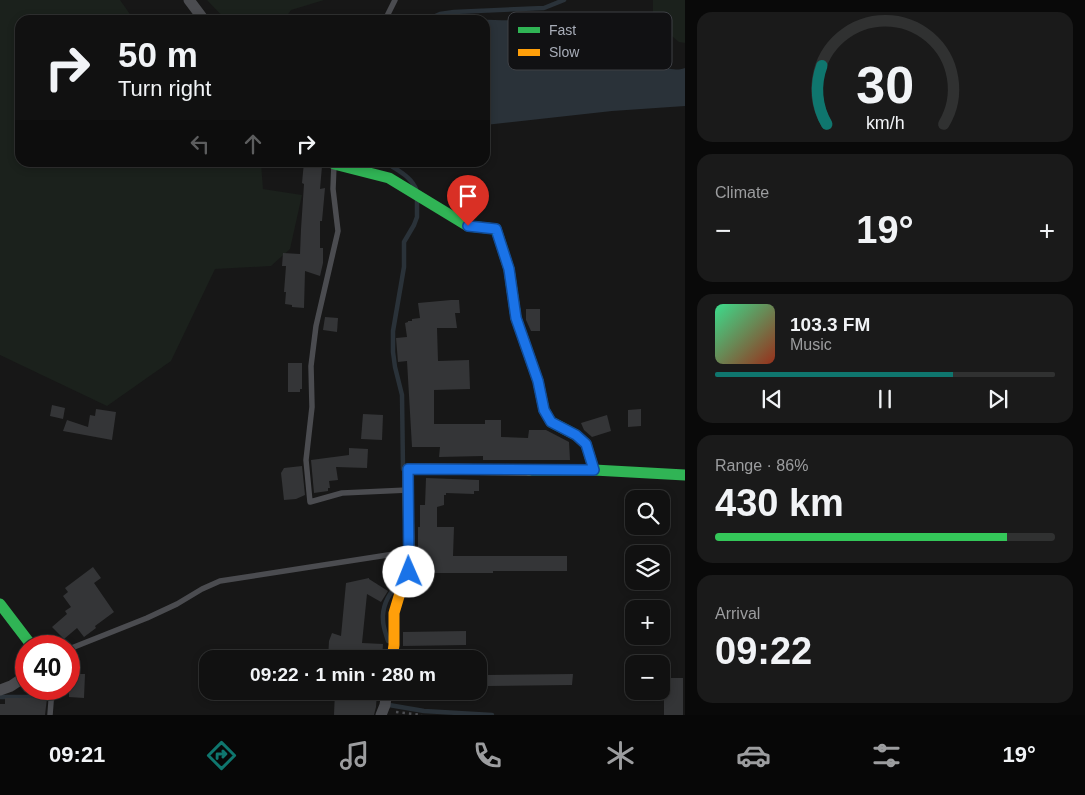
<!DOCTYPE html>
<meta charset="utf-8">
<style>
:root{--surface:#111;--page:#1a1a1a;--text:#f1f3f6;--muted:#9c9d9f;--line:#303131;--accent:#0f766e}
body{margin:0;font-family:Helvetica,sans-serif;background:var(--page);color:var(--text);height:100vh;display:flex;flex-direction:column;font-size:19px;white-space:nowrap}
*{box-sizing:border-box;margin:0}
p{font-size:16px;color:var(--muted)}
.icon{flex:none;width:28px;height:28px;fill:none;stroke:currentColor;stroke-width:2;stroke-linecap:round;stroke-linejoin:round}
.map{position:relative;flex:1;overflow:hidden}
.drawer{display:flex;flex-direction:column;gap:12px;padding:12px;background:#090909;width:400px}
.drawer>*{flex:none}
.banner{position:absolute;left:15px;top:15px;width:475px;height:152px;border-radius:15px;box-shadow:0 2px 8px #0003,0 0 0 1px var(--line);background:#111;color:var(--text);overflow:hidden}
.fabs{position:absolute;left:625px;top:490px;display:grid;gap:10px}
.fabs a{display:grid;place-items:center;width:45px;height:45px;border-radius:10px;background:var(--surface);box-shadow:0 2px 8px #0003,0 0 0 1px var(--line);font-size:25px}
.speed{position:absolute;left:15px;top:635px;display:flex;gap:10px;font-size:25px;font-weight:700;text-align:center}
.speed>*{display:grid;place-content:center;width:65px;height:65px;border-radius:50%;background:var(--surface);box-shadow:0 2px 8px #0003,0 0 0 1px var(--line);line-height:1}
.speed .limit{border:8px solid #d22;background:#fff;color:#111}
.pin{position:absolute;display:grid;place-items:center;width:42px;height:42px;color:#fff;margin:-51px -21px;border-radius:50% 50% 50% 0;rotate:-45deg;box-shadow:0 0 5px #0007}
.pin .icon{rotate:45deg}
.me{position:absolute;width:55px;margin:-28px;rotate:359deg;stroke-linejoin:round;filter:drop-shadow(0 0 4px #0008)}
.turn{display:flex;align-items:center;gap:18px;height:105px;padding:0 20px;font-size:22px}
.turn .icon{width:65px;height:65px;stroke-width:2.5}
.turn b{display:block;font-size:35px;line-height:42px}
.lanes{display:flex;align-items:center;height:48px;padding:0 20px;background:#0003;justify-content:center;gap:25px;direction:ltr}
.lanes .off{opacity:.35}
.big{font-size:38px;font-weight:700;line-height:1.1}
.drawer .tile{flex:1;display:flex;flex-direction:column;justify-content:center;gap:8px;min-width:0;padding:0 18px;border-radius:15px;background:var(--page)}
.drawer .dial{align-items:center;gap:0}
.dial svg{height:130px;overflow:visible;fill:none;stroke:var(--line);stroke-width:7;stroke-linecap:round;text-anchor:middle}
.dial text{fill:var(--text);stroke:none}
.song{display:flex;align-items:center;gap:15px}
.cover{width:60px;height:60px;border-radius:8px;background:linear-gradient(135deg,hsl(150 70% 55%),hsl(10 70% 35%))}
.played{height:5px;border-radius:2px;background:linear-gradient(90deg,var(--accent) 70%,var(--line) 70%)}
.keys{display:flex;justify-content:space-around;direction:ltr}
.heat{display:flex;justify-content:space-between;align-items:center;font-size:28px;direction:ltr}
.charge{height:8px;border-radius:4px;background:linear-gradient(90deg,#34c759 86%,var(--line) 0)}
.trip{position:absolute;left:199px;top:650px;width:288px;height:50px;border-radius:15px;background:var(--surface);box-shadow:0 2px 8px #0003,0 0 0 1px var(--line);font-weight:700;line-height:50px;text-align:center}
.tabs{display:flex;height:80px;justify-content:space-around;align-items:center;background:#070707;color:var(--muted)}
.tabs .icon{width:35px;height:35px}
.tabs .current{color:var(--accent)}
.tabs b{font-size:22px;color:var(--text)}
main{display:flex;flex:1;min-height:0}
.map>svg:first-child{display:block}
.green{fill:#1b211c}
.water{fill:#2a3239}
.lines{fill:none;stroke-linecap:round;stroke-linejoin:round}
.stream{stroke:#2a3239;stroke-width:4.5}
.building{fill:#343537}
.path{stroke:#4d4e52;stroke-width:2.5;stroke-dasharray:2.5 4;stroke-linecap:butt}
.lane{stroke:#4b4c50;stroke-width:5.5}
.street{stroke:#4b4c50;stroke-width:11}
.fast{stroke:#30b455;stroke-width:11}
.slow{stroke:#ff9f0a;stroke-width:11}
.route-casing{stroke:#114b97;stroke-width:12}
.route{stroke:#1a73e8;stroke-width:9}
.key{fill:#111113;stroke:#3e4045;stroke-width:1}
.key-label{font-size:14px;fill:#a8adb8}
</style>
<main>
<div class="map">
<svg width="685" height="715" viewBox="0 0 685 715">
<rect width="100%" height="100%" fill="#171717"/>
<!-- green -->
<g class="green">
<path d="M 0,0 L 120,0 L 134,20 L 20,20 L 20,162 L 261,163 L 263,189 L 302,195 L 290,249 L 271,266 L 215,269 L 171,361 L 107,406 L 0,355 Z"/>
<path d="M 207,0 L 324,0 L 291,10 L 284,20 L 226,20 Z"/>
<path d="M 653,0 L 685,0 L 685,43 L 679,42 L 653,20 Z"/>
</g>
<!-- water -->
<path class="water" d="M 547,17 C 566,22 585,27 604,31 C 612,33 623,33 630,38 C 635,40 637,46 641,49 C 653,61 667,74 685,68 L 685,106 L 612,111 L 485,125 L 485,20 L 472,20 C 487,19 502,21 518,20 C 527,20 537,17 547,17 Z"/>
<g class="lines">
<!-- stream -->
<g class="stream">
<path d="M 426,20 L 440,14 L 454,12 L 544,8 L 564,0"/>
<path d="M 386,162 C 397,171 410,175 416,189"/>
<path d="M 403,469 L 402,395 L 395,367 L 393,352 L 393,331 L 404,267 L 404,242 L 414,225 L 417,217 L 417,199"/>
<path d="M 388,641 C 386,634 383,627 383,620 C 382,607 389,594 397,585"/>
<path d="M 0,697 L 43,697"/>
<path d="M 389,705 L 424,711 L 492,715"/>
</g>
</g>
<!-- building -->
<g class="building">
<path d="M 304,162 L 320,162 L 320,166 L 322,166 L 320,189 L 325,188 L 322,221 L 320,221 L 320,248 L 323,248 L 323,263 L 320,276 L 305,271 L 304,308 L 292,307 L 292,305 L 285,304 L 286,292 L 284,292 L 286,266 L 282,266 L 283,253 L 300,254 L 301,229 L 304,184 L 302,183 Z"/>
<path d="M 451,300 L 459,300 L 460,313 L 455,313 L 457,328 L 437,328 L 438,361 L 469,360 L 470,389 L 434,390 L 434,424 L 485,424 L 485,420 L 501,420 L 501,437 L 528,438 L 529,430 L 546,430 L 569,442 L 570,460 L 483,460 L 483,456 L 439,457 L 440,447 L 412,447 L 407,361 L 398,362 L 396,338 L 407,337 L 405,323 L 408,322 L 408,321 L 412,321 L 412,319 L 420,318 L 418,303 Z"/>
<path d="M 526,309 L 540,309 L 540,331 L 531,331 L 526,320 Z"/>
<path d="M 325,317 L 338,318 L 337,332 L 323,330 Z"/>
<path d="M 288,363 L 302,363 L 302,389 L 300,389 L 300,392 L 288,392 Z"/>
<path d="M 52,405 L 65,408 L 63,419 L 50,416 Z"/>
<path d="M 96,409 L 116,412 L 112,440 L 63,431 L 67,420 L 88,427 L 90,415 L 95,416 Z"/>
<path d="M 641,409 L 641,426 L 628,427 L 628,410 Z"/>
<path d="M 363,414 L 383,415 L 382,440 L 361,439 Z"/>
<path d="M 607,415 L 611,431 L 592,437 L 584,430 L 581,423 Z"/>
<path d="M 349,448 L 368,449 L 367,468 L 336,467 L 338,480 L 329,481 L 330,488 L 328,488 L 328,491 L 314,493 L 311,460 L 349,455 Z"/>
<path d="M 302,466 L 305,495 L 296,499 L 284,500 L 281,473 L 284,468 Z"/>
<path d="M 426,478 L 479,480 L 479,491 L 474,491 L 474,494 L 446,493 L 446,495 L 444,495 L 444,505 L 437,507 L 437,527 L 454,527 L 453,556 L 567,556 L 567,571 L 493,571 L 493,573 L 423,573 L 423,563 L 418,563 L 418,527 L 420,527 L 420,505 L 425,505 Z"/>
<path d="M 93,567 L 101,578 L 94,583 L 114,612 L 95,626 L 96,628 L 84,637 L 77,628 L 64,639 L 52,627 L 67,614 L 65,611 L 71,607 L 63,596 L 68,592 L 65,588 Z"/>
<path d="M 369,578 L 369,579 L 388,591 L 381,602 L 367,594 L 362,643 L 383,644 L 382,659 L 328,659 L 329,641 L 332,633 L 341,636 L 346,583 Z"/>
<path d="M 466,631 L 466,645 L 403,646 L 403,632 Z"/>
<path d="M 72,674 L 85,674 L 84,698 L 69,697 L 69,679 L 72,679 Z"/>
<path d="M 573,674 L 572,685 L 486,686 L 486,675 Z"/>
<rect x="664" y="678" width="19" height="37"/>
<path d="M 335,691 L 377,691 L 376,707 L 374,715 L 334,715 Z"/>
<path d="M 5,698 L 47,698 L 45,715 L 0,715 L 0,704 L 5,704 Z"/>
</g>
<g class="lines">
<!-- path -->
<path class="path" d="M 396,712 L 422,715"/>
<!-- lane -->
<g class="lane">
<path d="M 385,20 L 395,0"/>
<path d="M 334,164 L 333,189 L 338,231 L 316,326 L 311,366 L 312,407 L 306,460 L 310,502 L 342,493 L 408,490"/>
<path d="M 69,649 L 147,618 L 177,604 L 202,589 L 220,581 L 407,552"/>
<path d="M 50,715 L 52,689"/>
</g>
<!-- street -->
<g class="street">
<path d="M 189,0 L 204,20"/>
<path d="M 0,690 L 11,686 L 26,676"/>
<path d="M 381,715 L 385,705 L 387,691"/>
</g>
<!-- fast -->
<g class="fast">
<path d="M 333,162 L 334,164 L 389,178 L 468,226 L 496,229 L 509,269 L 516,318 L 538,381 L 544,410 L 551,422 L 576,435 L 586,444 L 594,470"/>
<path d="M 529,470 L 594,470 L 685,475"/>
<path d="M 0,604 L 32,646"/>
</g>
<!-- slow -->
<path class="slow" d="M 392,659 L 394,645 L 394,613 L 400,593 L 409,572 L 408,469 L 529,470"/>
</g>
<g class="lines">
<defs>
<path id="route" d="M 409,572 L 408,469 L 594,470 L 586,444 L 576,435 L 551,422 L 544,410 L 538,381 L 516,318 L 509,269 L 496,229 L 468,226"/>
</defs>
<!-- route casing -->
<use href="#route" class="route-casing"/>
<!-- route -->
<use href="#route" class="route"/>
</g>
<!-- legend -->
<rect x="508" y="12" width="164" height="58" rx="8" class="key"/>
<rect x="518" y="27" width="22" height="6" fill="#30b455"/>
<rect x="518" y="49" width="22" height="7" fill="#ff9f0a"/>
<g class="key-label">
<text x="549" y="35">Fast</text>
<text x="549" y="57">Slow</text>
</g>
</svg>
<div class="fabs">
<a><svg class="icon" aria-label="search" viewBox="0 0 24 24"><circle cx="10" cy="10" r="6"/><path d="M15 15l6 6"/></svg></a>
<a><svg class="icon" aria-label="layers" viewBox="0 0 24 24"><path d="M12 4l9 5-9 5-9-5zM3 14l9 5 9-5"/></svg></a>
<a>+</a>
<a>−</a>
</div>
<div class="speed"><div class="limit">40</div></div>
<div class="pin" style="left:468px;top:226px;background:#d93025"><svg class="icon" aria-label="arrive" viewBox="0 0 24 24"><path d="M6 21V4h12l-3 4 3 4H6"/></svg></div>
<svg class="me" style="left:409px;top:572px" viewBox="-20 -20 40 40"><circle r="19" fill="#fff"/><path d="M0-13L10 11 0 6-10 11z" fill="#1a73e8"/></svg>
<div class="trip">09:22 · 1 min · 280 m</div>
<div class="banner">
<div class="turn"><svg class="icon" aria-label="right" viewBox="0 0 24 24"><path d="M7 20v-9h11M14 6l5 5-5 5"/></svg><div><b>50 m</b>Turn right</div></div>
<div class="lanes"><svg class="icon off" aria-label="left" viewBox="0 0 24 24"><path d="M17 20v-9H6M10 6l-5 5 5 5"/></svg><svg class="icon off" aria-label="ahead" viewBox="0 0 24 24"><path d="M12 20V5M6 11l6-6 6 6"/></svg><svg class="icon" aria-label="right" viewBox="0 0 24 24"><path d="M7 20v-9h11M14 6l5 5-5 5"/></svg></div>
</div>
</div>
<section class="drawer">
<div class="tile dial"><svg viewBox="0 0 100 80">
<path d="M14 69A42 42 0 1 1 86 69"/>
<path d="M14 69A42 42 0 0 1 11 33" stroke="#0f766e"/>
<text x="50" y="56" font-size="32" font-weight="700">30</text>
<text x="50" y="72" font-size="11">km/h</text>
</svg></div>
<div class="tile"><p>Climate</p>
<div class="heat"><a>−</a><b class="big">19°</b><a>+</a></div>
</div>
<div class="tile">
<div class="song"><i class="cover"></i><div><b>103.3 FM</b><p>Music</p></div></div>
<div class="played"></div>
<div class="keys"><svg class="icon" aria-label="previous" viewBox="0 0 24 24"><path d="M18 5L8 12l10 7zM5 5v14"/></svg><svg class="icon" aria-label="pause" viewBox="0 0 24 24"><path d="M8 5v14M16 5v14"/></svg><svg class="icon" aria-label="next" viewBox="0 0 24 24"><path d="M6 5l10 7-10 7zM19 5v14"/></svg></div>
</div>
<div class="tile"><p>Range · 86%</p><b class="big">430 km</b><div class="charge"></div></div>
<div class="tile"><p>Arrival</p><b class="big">09:22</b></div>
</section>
</main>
<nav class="tabs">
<b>09:21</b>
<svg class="icon current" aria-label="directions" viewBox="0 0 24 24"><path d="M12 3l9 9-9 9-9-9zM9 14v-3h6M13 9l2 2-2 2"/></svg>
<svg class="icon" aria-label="music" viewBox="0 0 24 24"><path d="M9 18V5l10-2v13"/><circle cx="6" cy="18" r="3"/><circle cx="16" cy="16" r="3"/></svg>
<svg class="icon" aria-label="phone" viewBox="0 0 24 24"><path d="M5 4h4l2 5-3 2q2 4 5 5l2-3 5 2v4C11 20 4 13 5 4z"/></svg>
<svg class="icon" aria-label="climate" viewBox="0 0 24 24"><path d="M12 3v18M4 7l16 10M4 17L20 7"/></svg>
<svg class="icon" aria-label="car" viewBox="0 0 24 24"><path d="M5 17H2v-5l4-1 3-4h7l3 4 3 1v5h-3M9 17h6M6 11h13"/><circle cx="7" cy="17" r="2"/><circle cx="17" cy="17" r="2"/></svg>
<svg class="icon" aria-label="filters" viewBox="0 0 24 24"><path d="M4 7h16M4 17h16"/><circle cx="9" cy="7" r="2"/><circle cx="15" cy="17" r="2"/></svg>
<b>19°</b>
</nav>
